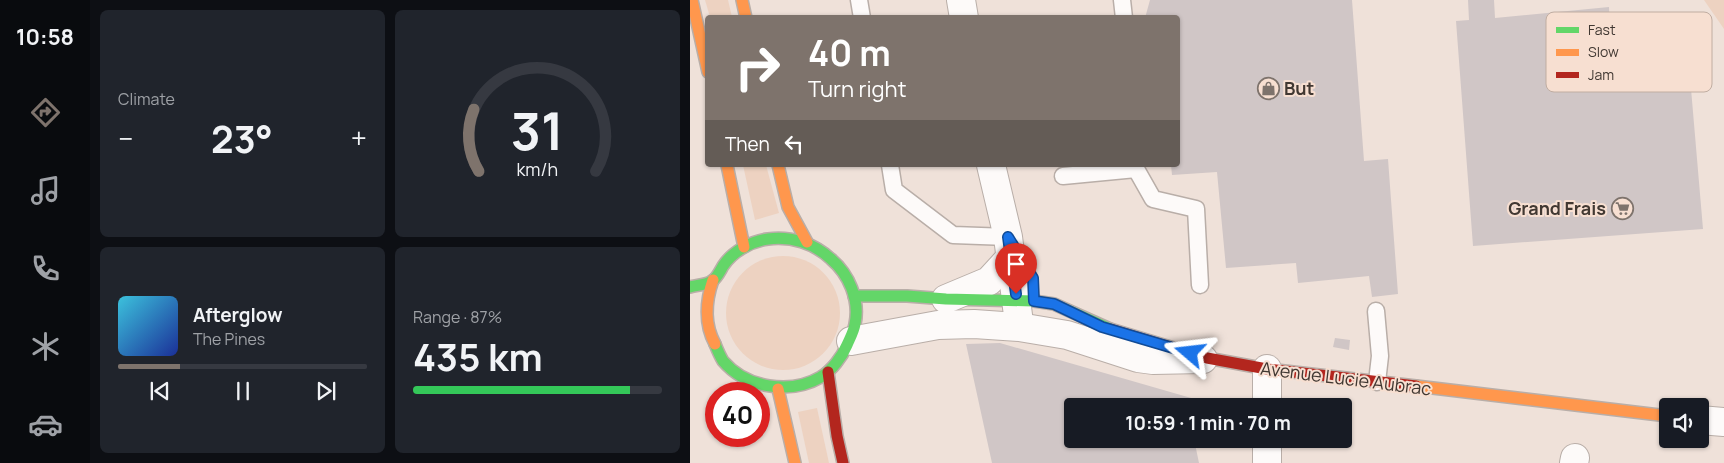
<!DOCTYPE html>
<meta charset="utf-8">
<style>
:root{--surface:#171b24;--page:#20242c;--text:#f1f3f6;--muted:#9ea1a6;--line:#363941;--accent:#7e736c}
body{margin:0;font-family:Manrope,sans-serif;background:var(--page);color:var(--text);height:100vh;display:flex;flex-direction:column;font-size:19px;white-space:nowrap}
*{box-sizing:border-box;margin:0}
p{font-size:16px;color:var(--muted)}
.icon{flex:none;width:28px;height:28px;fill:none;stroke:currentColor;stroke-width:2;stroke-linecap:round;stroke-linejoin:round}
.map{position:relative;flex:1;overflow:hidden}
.side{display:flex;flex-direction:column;gap:10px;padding:10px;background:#0d0f14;width:600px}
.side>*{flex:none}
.banner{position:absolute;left:15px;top:15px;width:475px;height:152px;border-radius:5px;box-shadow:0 1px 4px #0004;background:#7e736c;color:#fff;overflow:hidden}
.fabs{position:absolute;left:969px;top:398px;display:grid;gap:10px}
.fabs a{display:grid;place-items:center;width:50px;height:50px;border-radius:5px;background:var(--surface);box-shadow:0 1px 4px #0004;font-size:25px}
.speed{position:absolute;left:15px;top:382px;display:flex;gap:10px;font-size:25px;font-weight:700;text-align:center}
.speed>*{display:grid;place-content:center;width:65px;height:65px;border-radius:50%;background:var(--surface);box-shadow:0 1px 4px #0004;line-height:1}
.speed .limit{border:8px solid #d22;background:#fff;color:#111}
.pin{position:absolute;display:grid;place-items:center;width:42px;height:42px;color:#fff;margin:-51px -21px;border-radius:50% 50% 50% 0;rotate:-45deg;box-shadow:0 0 5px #0007}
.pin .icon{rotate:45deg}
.me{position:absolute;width:55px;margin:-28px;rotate:287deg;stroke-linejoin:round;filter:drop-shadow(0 0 4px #0008)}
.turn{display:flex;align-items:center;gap:18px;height:105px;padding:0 20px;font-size:22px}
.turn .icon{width:65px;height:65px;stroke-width:2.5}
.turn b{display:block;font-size:35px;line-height:42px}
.then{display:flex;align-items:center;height:48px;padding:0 20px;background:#0003;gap:10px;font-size:19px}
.big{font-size:38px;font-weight:700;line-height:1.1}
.side .widget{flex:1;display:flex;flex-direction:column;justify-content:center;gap:8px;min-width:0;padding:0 18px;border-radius:8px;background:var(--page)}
.side .dial{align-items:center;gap:0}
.dial svg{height:130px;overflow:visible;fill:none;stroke:var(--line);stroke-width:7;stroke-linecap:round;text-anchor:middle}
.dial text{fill:var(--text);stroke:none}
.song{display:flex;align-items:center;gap:15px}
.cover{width:60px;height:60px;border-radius:8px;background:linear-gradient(135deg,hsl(190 70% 55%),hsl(230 70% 35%))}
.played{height:5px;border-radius:2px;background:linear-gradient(90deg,var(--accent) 25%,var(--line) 25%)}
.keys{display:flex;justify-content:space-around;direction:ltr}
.heat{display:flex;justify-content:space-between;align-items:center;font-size:28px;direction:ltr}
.charge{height:8px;border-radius:4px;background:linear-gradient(90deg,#34c759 87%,var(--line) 0)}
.side .tiles{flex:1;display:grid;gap:10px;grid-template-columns:repeat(2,1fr)}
.trip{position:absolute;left:374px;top:398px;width:288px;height:50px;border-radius:5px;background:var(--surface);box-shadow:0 1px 4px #0004;font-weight:700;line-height:50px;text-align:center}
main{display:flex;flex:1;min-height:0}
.tabs{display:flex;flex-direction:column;width:90px;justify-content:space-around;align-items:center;background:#090b0e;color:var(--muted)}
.tabs .icon{width:35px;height:35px}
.tabs .selected{color:var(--accent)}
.tabs b{font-size:22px;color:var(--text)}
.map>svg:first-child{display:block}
.green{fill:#edd2c1}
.building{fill:#d0c6c6}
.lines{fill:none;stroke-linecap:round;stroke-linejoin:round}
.lane-casing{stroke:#b9aea8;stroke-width:19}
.street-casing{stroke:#b9aea8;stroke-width:30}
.fast-casing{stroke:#b9aea8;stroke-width:14}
.slow-casing{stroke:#b9aea8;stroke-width:14}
.jam-casing{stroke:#b9aea8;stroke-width:14}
.lane{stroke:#fdfaf9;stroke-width:16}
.street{stroke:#fdfaf9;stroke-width:28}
.fast{stroke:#63d668;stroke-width:11}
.slow{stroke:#ff974d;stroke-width:11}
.jam{stroke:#b3261e;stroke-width:11}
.route-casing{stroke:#114b97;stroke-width:12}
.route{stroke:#1a73e8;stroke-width:9}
.labels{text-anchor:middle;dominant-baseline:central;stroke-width:4;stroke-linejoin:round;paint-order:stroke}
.poi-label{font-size:18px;font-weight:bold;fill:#413832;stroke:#f7dfd1;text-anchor:start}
.street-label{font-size:18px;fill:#413832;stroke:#f7dfd1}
.key{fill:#f7dfd1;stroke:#c0ada1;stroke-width:1}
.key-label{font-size:14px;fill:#413832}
</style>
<main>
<nav class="tabs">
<b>10:58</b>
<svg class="icon selected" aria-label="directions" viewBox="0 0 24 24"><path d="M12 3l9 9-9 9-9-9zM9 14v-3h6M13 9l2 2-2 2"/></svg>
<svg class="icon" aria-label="music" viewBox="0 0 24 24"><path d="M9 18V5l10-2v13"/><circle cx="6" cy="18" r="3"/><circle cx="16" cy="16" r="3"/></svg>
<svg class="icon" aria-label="phone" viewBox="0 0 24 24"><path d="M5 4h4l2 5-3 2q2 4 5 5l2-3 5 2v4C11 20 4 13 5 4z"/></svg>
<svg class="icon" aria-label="climate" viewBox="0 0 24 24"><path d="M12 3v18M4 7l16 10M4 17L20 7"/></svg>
<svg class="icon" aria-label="car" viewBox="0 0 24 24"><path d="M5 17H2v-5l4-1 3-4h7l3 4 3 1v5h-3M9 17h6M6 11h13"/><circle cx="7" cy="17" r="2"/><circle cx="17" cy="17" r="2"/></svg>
</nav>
<section class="side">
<div class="tiles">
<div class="widget"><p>Climate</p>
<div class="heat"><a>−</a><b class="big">23°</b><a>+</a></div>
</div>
<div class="widget dial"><svg viewBox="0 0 100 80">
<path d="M14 69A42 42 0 1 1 86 69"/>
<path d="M14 69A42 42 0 0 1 11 31" stroke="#7e736c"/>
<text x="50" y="56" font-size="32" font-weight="700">31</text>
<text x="50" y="72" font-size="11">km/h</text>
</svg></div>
<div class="widget">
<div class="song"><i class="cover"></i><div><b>Afterglow</b><p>The Pines</p></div></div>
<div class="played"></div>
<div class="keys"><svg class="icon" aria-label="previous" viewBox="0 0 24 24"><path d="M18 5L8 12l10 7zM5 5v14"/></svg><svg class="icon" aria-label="pause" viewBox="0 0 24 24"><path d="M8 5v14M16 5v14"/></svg><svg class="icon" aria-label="next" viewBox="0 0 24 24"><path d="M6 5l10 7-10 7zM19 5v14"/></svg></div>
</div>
<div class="widget"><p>Range · 87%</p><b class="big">435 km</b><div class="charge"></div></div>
</div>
</section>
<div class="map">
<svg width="1034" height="463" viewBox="0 0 1034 463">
<rect width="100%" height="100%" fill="#efe1d9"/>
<!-- green -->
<g class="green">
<path d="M 15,0 L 38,0 L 42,17 L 20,17 Z"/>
<path d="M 1014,0 L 1034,0 L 1034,29 Z"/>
<path d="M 53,165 L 76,165 L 89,213 L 65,220 Z"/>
<circle cx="93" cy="313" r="57"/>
<path d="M 127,408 L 139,463 L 119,463 L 108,412 Z"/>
</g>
<!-- building -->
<g class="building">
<path d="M 460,0 L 662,0 L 674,161 L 698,159 L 708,294 L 682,297 L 679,276 L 608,283 L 606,263 L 536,268 L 527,172 L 482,175 L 481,165 L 488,165 L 488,18 L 455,18 Z"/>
<path d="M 778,0 L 804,0 L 805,18 L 919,7 L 922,84 L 1000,77 L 1013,229 L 783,246 L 766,21 L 779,20 Z"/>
<path d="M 645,338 L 660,340 L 659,350 L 643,347 Z"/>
<path d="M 310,343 L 515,402 L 516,406 L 382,406 L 382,439 L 504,439 L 509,463 L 302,463 L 276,344 Z"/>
</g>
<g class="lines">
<defs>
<g id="lane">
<path d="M 169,0 L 172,18"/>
<path d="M 432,0 L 434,18"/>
<path d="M 200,165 L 204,190 L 263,235 L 318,237"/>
<path d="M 446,165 L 446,169 L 463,199 L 506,209 L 510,285"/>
<path d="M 373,176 L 446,169"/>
<path d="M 686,311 L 690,356 L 687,382"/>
</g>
<g id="street">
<path d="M 271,0 L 274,18"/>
<path d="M 301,165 L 318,237 L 329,323"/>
<path d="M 256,299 L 299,281 L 321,257"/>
<path d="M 161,341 L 248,325 L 284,324 L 329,327 L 377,335 L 448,358 L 463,360 L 513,359"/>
<path d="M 577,369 L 577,406"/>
<path d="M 1010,420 L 1034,422"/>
<path d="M 577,439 L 577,463"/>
<path d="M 884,463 L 885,458"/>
</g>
<g id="fast">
<path d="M 0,287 C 7,285 16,285 22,281 C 27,278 30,271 33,266 C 42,252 61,241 78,239 C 101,236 124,243 141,259 C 159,274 170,300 165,324 C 164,331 160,338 157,345 C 152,357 142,370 131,377 C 100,395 56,388 33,361 C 30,356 27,349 25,344"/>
<path d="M 164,296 L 217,296 L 256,299 L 344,301 L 364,304 L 420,329"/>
</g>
<g id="slow">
<path d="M 2,0 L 18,72"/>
<path d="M 52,0 L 56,18"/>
<path d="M 37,165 L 54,247"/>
<path d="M 88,165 L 98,207 L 117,242"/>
<path d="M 23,280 C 16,300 14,324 25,344"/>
<path d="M 726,386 L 978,416"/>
<path d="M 88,389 L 105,463"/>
</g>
<g id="jam">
<path d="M 420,329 L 517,358 L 577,369 L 726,386"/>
<path d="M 138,372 L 147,436 L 153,463"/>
</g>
</defs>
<!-- lane casing -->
<use href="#lane" class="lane-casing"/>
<!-- street casing -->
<use href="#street" class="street-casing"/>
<!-- fast casing -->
<use href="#fast" class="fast-casing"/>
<!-- slow casing -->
<use href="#slow" class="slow-casing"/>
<!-- jam casing -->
<use href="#jam" class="jam-casing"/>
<!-- lane -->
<use href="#lane" class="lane"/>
<!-- street -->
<use href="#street" class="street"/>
<!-- fast -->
<use href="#fast" class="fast"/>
<!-- slow -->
<use href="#slow" class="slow"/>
<!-- jam -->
<use href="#jam" class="jam"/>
</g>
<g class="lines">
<defs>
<path id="route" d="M 326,294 L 318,237 L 343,278 L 344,301 L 364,304 L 412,327 L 500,353"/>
</defs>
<!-- route casing -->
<use href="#route" class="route-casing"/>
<!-- route -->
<use href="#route" class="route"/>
</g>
<!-- icons -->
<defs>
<symbol id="shop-ring" viewBox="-11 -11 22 22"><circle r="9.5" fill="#f7dfd1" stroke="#7e736c" stroke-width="1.5"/><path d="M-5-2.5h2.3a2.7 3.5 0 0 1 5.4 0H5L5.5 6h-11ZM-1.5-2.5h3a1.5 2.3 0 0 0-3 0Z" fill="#7e736c"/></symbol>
<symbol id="supermarket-ring" viewBox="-11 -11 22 22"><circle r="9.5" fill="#f7dfd1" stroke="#7e736c" stroke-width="1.5"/><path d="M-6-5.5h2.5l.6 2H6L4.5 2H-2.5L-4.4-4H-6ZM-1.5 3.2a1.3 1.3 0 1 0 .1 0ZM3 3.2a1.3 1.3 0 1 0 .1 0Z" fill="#7e736c"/></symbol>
</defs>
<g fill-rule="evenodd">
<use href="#shop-ring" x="566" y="76" width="25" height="25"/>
<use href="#supermarket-ring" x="920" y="196" width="25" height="25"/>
</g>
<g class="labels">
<!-- poi labels -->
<g class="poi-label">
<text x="594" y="88">But</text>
<text x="916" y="208" text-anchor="end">Grand Frais</text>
</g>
<!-- street labels -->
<g class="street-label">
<text transform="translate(656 378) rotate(7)">Avenue Lucie Aubrac</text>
</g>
</g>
<!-- legend -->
<rect x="856" y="12" width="166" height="80" rx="8" class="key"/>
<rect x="866" y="27" width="23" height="6" fill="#63d668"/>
<rect x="866" y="49" width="23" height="7" fill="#ff974d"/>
<rect x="866" y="72" width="23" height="6" fill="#b3261e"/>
<g class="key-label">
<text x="898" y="35">Fast</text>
<text x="898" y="57">Slow</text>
<text x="898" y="80">Jam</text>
</g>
</svg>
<div class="fabs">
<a><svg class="icon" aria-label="sound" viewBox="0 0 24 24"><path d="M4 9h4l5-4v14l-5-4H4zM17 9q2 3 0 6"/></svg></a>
</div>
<div class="speed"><div class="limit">40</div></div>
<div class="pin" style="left:326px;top:294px;background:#d93025"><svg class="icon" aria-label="arrive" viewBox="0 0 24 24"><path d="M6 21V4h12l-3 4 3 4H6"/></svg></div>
<svg class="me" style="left:500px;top:353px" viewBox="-20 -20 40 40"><path d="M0-17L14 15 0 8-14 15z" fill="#1a73e8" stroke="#fff" stroke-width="4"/></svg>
<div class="trip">10:59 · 1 min · 70 m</div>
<div class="banner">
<div class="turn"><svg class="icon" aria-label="right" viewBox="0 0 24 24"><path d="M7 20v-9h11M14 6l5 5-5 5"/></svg><div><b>40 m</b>Turn right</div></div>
<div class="then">Then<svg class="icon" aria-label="left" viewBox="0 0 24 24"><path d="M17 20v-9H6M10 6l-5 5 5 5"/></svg></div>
</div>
</div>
</main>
